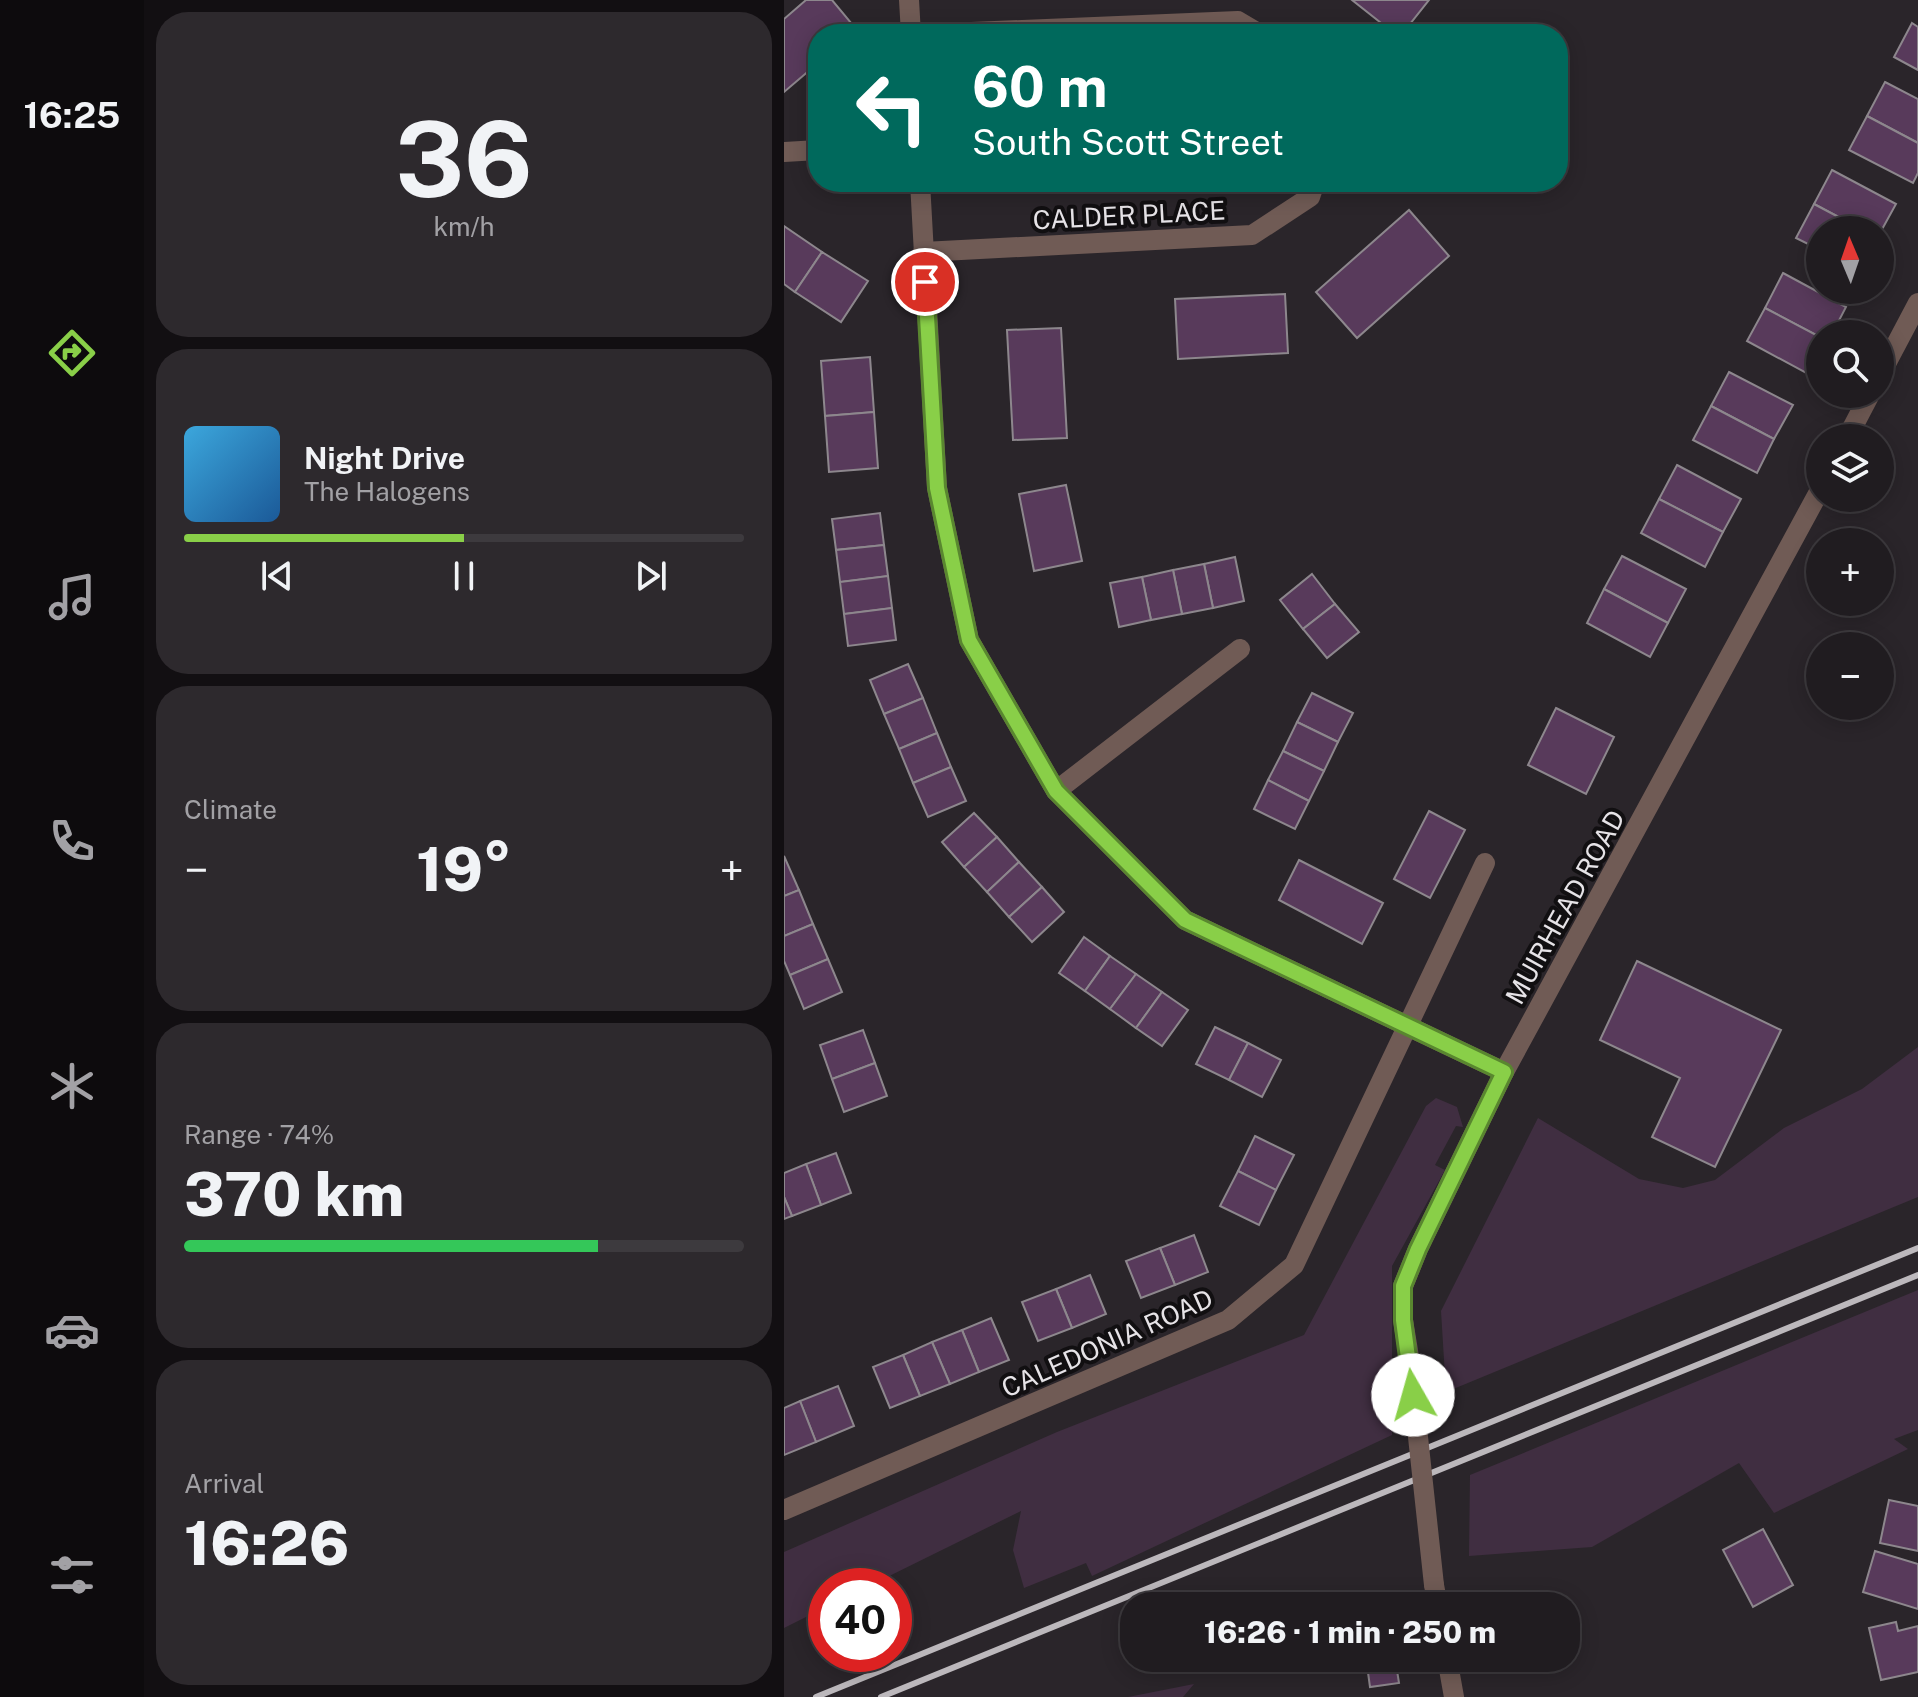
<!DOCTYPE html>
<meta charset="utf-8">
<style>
:root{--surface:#201c20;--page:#2d292d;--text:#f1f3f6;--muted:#a2a1a5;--line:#3d3a3e;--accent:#89cf48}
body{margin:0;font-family:"Public Sans",sans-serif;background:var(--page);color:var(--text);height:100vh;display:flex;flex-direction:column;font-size:30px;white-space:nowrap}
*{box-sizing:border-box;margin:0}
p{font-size:26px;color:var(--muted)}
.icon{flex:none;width:44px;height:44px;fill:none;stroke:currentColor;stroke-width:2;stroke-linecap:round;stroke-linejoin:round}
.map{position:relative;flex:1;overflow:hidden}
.sheet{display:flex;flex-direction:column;gap:12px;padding:12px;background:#120f12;width:640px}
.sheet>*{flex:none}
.hud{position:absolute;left:24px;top:24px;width:760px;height:168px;border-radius:32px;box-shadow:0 4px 20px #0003,0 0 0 2px var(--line);background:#00695c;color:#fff;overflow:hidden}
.needle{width:52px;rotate:358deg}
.tools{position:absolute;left:1022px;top:216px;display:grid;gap:16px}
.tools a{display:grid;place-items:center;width:88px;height:88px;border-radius:50%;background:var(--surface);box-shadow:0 4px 20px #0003,0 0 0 2px var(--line);font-size:40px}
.speed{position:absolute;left:24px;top:1568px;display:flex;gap:16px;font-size:40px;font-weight:700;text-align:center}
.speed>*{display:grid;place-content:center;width:104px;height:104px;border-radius:50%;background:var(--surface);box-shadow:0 4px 20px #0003,0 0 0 2px var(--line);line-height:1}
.speed .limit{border:12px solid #d22;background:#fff;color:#111}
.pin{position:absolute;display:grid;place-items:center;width:68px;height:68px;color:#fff;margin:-34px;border:4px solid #fff;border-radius:50%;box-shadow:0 2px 8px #0007}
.me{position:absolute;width:88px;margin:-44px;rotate:353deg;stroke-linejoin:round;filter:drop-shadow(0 0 6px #0008)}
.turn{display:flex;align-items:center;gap:28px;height:168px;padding:0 32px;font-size:36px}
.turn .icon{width:104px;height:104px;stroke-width:2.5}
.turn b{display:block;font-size:56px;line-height:68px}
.big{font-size:60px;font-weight:800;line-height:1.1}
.sheet .tile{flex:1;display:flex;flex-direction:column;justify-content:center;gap:12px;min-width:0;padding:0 28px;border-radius:32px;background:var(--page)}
.sheet .dial{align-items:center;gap:0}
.dial b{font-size:104px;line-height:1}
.song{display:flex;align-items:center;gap:24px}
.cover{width:96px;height:96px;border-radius:12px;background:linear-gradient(135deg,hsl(200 70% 55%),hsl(210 70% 35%))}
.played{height:8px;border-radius:4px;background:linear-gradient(90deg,var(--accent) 50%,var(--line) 50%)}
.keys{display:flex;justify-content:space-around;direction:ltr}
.heat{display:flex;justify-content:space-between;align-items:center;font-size:44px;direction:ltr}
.charge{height:12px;border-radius:6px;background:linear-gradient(90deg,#34c759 74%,var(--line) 0)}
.trip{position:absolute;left:336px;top:1592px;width:460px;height:80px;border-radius:32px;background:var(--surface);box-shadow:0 4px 20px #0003,0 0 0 2px var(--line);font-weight:800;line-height:80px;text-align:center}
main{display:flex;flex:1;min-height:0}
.menu{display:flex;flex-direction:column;width:144px;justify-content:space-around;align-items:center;background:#0d0b0d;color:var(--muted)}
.menu .icon{width:56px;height:56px}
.menu .on{color:var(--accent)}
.menu b{font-size:36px;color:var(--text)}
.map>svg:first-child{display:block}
.green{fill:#402e41}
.building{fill:#583a5b;stroke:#8d878d;stroke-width:2}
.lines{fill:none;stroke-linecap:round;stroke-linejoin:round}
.minor{stroke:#705b55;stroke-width:20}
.rail{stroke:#bcb8bc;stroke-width:6}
.minor-bridge{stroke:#705b55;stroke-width:20}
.route-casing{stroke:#59872f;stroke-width:20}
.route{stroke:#89cf48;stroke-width:14}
.labels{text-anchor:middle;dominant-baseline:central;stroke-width:8;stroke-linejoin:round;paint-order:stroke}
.street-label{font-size:26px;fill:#e6e3e7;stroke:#110f11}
</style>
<main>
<nav class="menu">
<b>16:25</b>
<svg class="icon on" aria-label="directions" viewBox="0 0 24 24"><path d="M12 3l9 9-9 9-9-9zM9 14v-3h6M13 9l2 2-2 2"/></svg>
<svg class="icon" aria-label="music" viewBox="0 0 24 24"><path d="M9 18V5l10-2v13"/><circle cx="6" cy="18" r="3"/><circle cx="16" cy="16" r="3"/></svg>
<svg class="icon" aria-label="phone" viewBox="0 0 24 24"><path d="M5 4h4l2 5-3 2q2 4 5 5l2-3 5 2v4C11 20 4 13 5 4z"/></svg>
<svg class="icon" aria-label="climate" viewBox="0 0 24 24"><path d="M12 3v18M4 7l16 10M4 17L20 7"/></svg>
<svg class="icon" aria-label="car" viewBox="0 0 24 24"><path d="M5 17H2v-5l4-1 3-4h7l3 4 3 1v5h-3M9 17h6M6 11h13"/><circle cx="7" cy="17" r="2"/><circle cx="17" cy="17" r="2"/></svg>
<svg class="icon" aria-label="filters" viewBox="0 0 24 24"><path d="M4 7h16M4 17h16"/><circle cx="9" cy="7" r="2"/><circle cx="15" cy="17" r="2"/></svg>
</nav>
<section class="sheet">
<div class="tile dial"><b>36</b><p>km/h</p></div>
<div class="tile">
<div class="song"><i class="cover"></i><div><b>Night Drive</b><p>The Halogens</p></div></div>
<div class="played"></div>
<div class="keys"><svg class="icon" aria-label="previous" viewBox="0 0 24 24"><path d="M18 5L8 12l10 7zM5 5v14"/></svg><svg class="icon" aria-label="pause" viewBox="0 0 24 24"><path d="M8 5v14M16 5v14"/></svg><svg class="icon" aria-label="next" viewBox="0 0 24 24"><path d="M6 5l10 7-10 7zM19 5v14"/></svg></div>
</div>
<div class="tile"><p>Climate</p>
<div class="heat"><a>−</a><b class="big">19°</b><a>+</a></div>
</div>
<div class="tile"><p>Range · 74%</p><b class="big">370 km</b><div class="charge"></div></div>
<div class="tile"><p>Arrival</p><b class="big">16:26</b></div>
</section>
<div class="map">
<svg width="1134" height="1697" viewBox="0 0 1134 1697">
<rect width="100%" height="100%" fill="#2a252a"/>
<!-- green -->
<g class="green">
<path d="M 1134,1047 L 1134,1197 L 662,1392 L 657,1311 L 754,1118 L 855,1179 L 899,1188 L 931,1180 L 1000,1128 L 1078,1089 Z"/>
<path d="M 652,1098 L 673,1107 L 679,1127 L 672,1126 L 651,1165 L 661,1170 L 608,1266 L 608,1435 L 308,1576 L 302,1563 L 240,1588 L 229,1550 L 237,1511 L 85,1586 L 42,1586 L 42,1607 L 0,1628 L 0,1552 L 273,1432 L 520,1335 L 642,1106 Z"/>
<path d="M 1134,1290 L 1134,1430 L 1110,1439 L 1124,1449 L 990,1513 L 955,1463 L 808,1547 L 685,1556 L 686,1475 Z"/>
<path d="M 410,1684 L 399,1697 L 344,1697 Z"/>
</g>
<!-- building -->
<g class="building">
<path d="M 22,0 L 48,0 L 73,30 L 68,34 L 34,34 L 34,63 L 0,92 L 0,19 Z"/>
<path d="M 568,0 L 645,0 L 618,34 L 611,34 Z"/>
<path d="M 1128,23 L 1134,27 L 1134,70 L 1110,57 Z"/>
<path d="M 1101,82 L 1134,99 L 1134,143 L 1083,116 Z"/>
<path d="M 1083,116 L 1134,143 L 1134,173 L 1129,183 L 1065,150 Z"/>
<path d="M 1048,170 L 1112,204 L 1096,233 L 1096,230 L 1079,230 L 1030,204 Z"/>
<path d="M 622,182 L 679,182 L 679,183 L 622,187 Z"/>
<path d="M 1030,204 L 1079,230 L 1036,230 L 1036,250 L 1012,238 Z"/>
<path d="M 625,210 L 665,256 L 573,338 L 532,292 Z"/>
<path d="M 0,226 L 38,252 L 11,292 L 0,284 Z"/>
<path d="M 38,252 L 84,281 L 57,322 L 11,292 Z"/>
<path d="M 999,273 L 1062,307 L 1048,334 L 1036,334 L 1036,337 L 981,308 Z"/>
<path d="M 501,294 L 504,353 L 394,359 L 391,299 Z"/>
<path d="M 981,308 L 1036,337 L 1036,356 L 1026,375 L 963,341 Z"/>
<path d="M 277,328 L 283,438 L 229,440 L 223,330 Z"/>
<path d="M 86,357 L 90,412 L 41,416 L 37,361 Z"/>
<path d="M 945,372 L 1009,405 L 990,439 L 927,406 Z"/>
<path d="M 927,406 L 990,439 L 973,473 L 909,440 Z"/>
<path d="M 90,412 L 94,468 L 45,472 L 41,416 Z"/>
<path d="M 893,465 L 957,499 L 939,532 L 875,499 Z"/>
<path d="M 282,485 L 298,561 L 250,571 L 235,494 Z"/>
<path d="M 875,499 L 939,532 L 921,567 L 857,533 Z"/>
<path d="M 96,513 L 100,545 L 52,550 L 48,519 Z"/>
<path d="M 100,545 L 104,576 L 56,582 L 52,550 Z"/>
<path d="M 838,556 L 902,589 L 884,623 L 820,589 Z"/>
<path d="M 451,557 L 460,601 L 429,608 L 420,564 Z"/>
<path d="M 420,564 L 429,608 L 398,614 L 389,570 Z"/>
<path d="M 389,570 L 398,614 L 367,620 L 358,577 Z"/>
<path d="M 528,574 L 551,604 L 519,629 L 496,600 Z"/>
<path d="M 104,576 L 108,608 L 60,614 L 56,582 Z"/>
<path d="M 358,577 L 367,620 L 335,627 L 326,583 Z"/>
<path d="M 820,589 L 884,623 L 866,657 L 803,623 Z"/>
<path d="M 551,604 L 575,632 L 543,658 L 519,629 Z"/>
<path d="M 108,608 L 112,640 L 64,646 L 60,614 Z"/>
<path d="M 124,664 L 139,698 L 100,714 L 86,680 Z"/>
<path d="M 528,693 L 569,713 L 554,742 L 513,722 Z"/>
<path d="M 139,698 L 153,733 L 115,749 L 100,714 Z"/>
<path d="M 772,708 L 830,737 L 802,794 L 744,765 Z"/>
<path d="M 513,722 L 554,742 L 540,771 L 499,751 Z"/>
<path d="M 153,733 L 167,767 L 129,783 L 115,749 Z"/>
<path d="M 499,751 L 540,771 L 525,801 L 484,780 Z"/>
<path d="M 167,767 L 182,801 L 144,817 L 129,783 Z"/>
<path d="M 484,780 L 525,801 L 511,829 L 470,809 Z"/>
<path d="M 645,811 L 681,830 L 646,898 L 610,879 Z"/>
<path d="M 190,813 L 213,837 L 180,867 L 158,842 Z"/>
<path d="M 213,837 L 235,862 L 203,892 L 180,867 Z"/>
<path d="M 0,856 L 15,890 L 0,896 Z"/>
<path d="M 515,860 L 599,903 L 578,944 L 495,900 Z"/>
<path d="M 235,862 L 258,887 L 225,917 L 203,892 Z"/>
<path d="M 258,887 L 280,912 L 248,942 L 225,917 Z"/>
<path d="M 15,890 L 29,924 L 0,936 L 0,896 Z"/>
<path d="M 29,924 L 44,959 L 6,975 L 0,961 L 0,936 Z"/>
<path d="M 300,937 L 326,956 L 301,991 L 275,973 Z"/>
<path d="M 326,956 L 352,974 L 326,1009 L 301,991 Z"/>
<path d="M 44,959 L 58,992 L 20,1009 L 6,975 Z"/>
<path d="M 853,961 L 997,1030 L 931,1167 L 868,1137 L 896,1078 L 816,1040 Z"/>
<path d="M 352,974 L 378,992 L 352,1028 L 326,1009 Z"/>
<path d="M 378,992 L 404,1010 L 378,1046 L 352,1028 Z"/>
<path d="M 431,1027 L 464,1043 L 445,1080 L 412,1064 Z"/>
<path d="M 79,1030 L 91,1063 L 48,1079 L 36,1045 Z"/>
<path d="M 464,1043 L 497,1060 L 478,1097 L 445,1080 Z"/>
<path d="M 91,1063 L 103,1096 L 60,1112 L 48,1079 Z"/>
<path d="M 471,1136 L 510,1155 L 492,1190 L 454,1171 Z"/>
<path d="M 52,1153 L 67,1193 L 37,1205 L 22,1164 Z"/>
<path d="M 22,1164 L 37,1205 L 8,1216 L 0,1197 L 0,1173 Z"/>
<path d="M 454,1171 L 492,1190 L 475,1225 L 436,1206 Z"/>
<path d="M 0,1197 L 8,1216 L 0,1219 Z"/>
<path d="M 410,1235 L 424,1272 L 391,1285 L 376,1248 Z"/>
<path d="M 376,1248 L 391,1285 L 357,1298 L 342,1261 Z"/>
<path d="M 306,1275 L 322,1314 L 288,1328 L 272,1289 Z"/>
<path d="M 272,1289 L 288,1328 L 254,1341 L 238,1302 Z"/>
<path d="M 207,1318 L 225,1360 L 195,1372 L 178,1330 Z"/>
<path d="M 178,1330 L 195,1372 L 166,1384 L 148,1342 Z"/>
<path d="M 148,1342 L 166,1384 L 136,1396 L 119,1355 Z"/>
<path d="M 119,1355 L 136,1396 L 106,1408 L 89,1367 Z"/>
<path d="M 54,1386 L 70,1426 L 32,1442 L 16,1401 Z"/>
<path d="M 16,1401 L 32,1442 L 0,1455 L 0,1408 Z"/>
<path d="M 1105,1500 L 1134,1506 L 1134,1551 L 1096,1543 Z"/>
<path d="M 979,1529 L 1009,1585 L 969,1607 L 939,1550 Z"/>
<path d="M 1091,1551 L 1134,1564 L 1134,1609 L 1079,1592 Z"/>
<path d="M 1112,1622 L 1114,1631 L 1134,1626 L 1134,1672 L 1097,1680 L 1085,1628 Z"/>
<path d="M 582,1658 L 611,1658 L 615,1683 L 586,1687 Z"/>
</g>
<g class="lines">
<!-- minor -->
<g class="minor">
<path d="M 125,0 L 127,34"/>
<path d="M 140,34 L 454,21 L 476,34"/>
<path d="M 0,152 L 34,150"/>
<path d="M 136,182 L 153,488 L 185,640 L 272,791 L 401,920 L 720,1072"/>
<path d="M 139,252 L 468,235 L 526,197 L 531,182"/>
<path d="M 1096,375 L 1134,303"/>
<path d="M 1063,438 L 1086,394"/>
<path d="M 272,791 L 456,649"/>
<path d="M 626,1363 L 619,1320 L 619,1286 L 634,1249 L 720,1072 L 1036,490"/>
<path d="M 0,1510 L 444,1320 L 510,1265 L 701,863"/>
<path d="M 650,1585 L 654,1606"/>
<path d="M 663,1658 L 670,1697"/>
</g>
<!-- rail -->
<g class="rail">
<path d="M 32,1697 L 1134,1248"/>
<path d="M 97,1697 L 1134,1275"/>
</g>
<!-- minor-bridge -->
<path class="minor-bridge" d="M 626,1363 L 650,1585"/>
</g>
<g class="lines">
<defs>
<path id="route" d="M 141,282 L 153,488 L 185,640 L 272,791 L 401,920 L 720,1072 L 634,1249 L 619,1286 L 619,1320 L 629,1395"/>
</defs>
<!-- route casing -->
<use href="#route" class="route-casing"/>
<!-- route -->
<use href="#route" class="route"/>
</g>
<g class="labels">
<!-- street labels -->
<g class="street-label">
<text transform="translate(345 215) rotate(-3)">CALDER PLACE</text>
<text transform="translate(781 907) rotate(-61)">MUIRHEAD ROAD</text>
<text transform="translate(323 1343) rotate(-24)">CALEDONIA ROAD</text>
</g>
</g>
</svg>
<div class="tools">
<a><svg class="needle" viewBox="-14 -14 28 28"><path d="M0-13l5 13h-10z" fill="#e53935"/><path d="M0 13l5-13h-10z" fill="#a2a1a5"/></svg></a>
<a><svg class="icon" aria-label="search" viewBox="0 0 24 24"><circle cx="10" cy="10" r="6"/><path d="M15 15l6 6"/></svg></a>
<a><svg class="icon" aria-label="layers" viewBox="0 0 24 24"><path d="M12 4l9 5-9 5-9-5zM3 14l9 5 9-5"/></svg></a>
<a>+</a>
<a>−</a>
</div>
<div class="speed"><div class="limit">40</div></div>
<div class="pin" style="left:141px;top:282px;background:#d93025"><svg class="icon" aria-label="arrive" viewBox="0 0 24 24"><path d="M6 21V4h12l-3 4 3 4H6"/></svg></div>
<svg class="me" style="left:629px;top:1395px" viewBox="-20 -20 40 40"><circle r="19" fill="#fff"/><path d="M0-13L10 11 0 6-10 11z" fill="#89cf48"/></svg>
<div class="trip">16:26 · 1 min · 250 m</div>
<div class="hud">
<div class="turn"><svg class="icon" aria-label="left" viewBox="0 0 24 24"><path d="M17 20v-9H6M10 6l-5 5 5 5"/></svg><div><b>60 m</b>South Scott Street</div></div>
</div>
</div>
</main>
